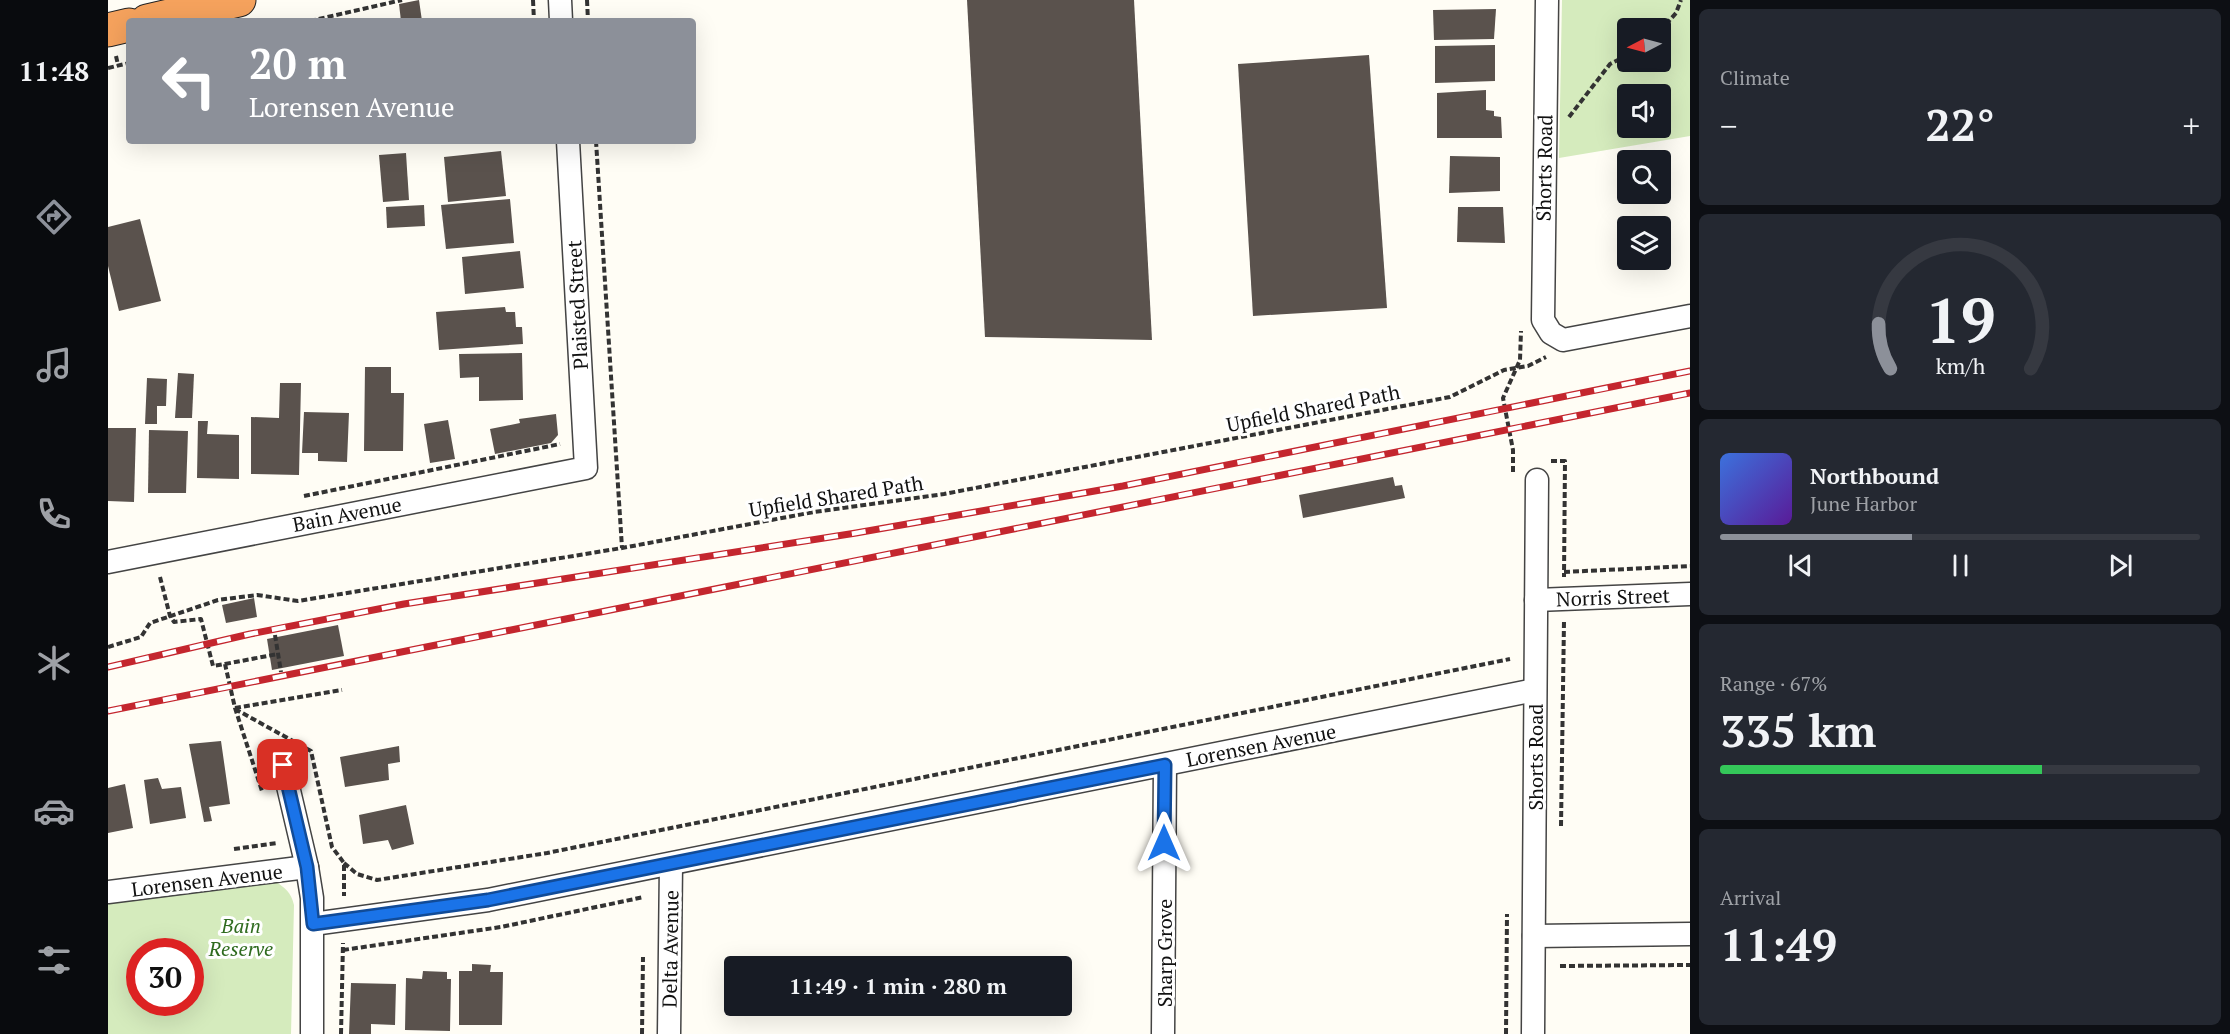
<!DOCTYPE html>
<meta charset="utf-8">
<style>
:root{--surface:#171b24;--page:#242831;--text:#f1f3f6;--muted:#9ea1a6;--line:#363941;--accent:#8c9099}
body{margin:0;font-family:"PT Serif",serif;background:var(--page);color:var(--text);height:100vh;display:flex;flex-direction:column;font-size:22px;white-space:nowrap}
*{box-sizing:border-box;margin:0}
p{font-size:20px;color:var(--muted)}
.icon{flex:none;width:33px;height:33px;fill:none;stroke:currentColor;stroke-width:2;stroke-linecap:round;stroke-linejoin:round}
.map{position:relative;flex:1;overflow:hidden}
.panel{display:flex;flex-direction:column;gap:9px;padding:9px;background:#0d0f14;width:540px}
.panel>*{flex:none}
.banner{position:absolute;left:18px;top:18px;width:570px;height:126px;border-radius:6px;box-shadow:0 6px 24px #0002;background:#8c9099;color:#fff;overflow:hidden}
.needle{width:39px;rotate:264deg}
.controls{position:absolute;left:1509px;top:18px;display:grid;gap:12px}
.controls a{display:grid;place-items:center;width:54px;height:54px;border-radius:6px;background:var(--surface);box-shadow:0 6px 24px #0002;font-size:30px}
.speed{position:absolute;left:18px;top:938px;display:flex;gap:12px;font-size:30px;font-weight:700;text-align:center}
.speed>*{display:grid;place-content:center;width:78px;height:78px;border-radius:50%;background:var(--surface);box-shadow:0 6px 24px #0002;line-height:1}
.speed .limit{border:9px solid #d22;background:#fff;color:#111}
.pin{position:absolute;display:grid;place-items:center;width:51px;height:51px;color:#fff;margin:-26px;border-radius:12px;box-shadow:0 3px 9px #0006}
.me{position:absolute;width:66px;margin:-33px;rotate:0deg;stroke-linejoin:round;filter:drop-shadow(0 0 4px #0008)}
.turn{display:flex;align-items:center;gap:21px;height:126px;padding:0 24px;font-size:27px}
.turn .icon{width:78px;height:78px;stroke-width:2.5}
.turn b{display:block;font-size:42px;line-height:51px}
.big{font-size:45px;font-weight:800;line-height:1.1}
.panel .card{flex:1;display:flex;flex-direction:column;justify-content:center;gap:9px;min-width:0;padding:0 21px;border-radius:9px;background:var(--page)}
.panel .dial{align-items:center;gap:0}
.dial svg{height:156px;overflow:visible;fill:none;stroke:var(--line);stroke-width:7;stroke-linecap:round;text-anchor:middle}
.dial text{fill:var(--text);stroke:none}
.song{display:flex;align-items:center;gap:18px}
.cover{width:72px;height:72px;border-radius:9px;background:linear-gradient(135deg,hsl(220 70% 55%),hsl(270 70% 35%))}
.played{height:6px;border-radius:3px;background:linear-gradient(90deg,var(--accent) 40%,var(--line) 40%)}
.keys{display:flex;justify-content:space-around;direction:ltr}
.heat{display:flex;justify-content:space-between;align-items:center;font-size:33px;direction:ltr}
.charge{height:9px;border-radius:4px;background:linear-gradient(90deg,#34c759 67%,var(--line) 0)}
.trip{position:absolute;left:616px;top:956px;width:348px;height:60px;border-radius:6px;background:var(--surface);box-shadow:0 6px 24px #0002;font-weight:800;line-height:60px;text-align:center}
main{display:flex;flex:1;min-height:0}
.menu{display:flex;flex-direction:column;width:108px;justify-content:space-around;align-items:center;background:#090b0e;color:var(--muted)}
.menu .icon{width:42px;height:42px}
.menu .selected{color:var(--accent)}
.menu b{font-size:27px;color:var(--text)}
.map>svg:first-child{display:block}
.green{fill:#d5ebbd;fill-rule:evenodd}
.building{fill:#5a524d}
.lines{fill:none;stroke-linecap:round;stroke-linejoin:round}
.street-casing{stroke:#444;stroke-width:25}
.highway-casing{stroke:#222;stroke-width:35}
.path{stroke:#333;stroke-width:4;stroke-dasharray:6 3;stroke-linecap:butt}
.street{stroke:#fff;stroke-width:22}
.highway{stroke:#f5a25d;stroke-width:33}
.rail-casing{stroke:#c4262e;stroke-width:7}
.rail{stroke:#fff;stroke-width:4.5;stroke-dasharray:14;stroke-linecap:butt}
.route-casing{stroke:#114b97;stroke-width:15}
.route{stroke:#1a73e8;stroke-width:10}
.labels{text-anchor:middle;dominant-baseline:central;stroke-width:6;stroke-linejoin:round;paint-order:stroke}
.street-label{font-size:20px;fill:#111;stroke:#fff}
.park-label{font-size:20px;font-style:italic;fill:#2f6b1f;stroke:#fff}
</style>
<main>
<nav class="menu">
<b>11:48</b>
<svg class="icon selected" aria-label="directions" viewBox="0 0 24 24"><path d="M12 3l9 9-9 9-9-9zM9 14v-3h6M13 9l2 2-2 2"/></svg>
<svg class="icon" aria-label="music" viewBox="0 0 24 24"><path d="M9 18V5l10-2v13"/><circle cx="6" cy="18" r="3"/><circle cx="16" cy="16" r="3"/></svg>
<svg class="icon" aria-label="phone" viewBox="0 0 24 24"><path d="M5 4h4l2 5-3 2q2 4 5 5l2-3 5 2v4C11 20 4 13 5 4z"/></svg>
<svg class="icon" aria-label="climate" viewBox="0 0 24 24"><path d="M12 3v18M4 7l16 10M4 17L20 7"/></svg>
<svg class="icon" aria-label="car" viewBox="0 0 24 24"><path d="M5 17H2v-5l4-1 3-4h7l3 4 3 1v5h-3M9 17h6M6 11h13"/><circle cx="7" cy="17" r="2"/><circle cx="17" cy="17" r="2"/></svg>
<svg class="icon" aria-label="filters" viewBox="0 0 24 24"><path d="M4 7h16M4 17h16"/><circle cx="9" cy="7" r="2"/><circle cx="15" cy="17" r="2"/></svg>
</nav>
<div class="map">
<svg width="1582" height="1034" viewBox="0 0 1582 1034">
<rect width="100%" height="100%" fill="#fffdf5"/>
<!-- green -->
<g class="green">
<path d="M 1454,0 L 1582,0 L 1582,136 L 1451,158 ZM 1520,28 L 1552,28 L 1552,62 L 1520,62 ZM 1520,94 L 1552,94 L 1552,128 L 1520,128 Z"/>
<path d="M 167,881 C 177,888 183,892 186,905 L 183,1034 L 0,1034 L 0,901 ZM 32,951 L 82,951 L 82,1002 L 32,1002 Z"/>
</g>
<!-- building -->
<g class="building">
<path d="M 311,0 L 314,21 L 293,21 L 291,4 Z"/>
<path d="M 859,0 L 1026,0 L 1044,340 L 877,337 Z"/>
<path d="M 1388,9 L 1386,39 L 1326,40 L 1325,10 Z"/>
<path d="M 1387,45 L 1387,81 L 1327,83 L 1327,46 Z"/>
<path d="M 1261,55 L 1279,308 L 1145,316 L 1130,64 Z"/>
<path d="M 1378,90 L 1378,110 L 1386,111 L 1386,116 L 1393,117 L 1394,138 L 1329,138 L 1329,93 Z"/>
<path d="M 393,151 L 398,196 L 340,202 L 336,157 Z"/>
<path d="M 298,153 L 301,200 L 275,202 L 271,155 Z"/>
<path d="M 1342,156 L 1392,157 L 1392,191 L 1341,193 Z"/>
<path d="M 402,199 L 406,243 L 338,249 L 333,205 Z"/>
<path d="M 316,205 L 317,226 L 279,228 L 278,207 Z"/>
<path d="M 1350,207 L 1395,207 L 1397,243 L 1349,242 Z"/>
<path d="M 32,219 L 53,301 L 11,311 L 0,266 L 0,227 Z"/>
<path d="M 412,251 L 416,288 L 357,294 L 354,257 Z"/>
<path d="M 397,307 L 398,312 L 407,312 L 408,327 L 414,327 L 415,344 L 331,350 L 328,312 Z"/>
<path d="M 414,353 L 415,400 L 371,401 L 371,377 L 352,378 L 351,354 Z"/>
<path d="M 257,367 L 283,367 L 283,393 L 296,393 L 295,451 L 256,451 Z"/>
<path d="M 70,373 L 86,374 L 84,418 L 67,418 Z"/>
<path d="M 39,378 L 59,379 L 58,406 L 49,406 L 49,424 L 37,424 Z"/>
<path d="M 172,383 L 193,383 L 191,475 L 143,474 L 143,417 L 171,418 Z"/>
<path d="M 196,412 L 241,413 L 239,462 L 210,461 L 210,453 L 194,453 Z"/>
<path d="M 448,414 L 450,435 L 443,443 L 387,454 L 382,429 L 412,423 L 411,419 Z"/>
<path d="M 340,420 L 347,459 L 322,463 L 316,424 Z"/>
<path d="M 90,421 L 100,421 L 99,434 L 131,435 L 131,479 L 89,478 Z"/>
<path d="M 0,428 L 28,428 L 26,502 L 0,501 Z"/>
<path d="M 41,430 L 80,431 L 78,493 L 40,493 Z"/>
<path d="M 1285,477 L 1287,486 L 1294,485 L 1297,498 L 1195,518 L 1191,495 Z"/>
<path d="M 146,598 L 149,617 L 118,623 L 114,605 Z"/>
<path d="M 230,625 L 236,656 L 164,670 L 159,639 Z"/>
<path d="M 113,741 L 122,804 L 101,807 L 104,821 L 96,822 L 81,744 Z"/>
<path d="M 291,746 L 292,762 L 280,764 L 281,780 L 237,787 L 232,757 Z"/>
<path d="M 50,778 L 54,789 L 73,787 L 78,818 L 42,824 L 36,780 Z"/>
<path d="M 17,784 L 25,828 L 0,833 L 0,788 Z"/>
<path d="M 298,805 L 306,844 L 284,850 L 280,840 L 255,844 L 251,815 Z"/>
<path d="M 364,964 L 383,965 L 382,972 L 395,972 L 394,1025 L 351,1025 L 351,971 L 364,971 Z"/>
<path d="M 315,971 L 339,972 L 339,979 L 343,979 L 342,1031 L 297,1030 L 298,978 L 314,979 Z"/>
<path d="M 243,983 L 288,984 L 287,1025 L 263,1024 L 263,1034 L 241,1034 Z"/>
</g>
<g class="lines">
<defs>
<g id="street">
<path d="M 452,0 L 453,21"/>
<path d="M 1439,0 L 1435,320 L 1443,333 L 1455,340 L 1582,316"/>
<path d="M 0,562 L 478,468 L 460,141"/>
<path d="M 1428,600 L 1582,594"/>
<path d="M 175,765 L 199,867 L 204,898 L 204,1034"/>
<path d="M 0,892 L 199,867"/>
<path d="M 205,924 L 380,900 L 1427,690"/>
<path d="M 1426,936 L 1582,934"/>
<path d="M 561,1034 L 563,864"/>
<path d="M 1055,1034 L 1057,765"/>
<path d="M 1425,1034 L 1429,480"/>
</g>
<g id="highway">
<path d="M 39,21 L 131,0"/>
<path d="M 0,30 L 21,25"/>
</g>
</defs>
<!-- street casing -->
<use href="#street" class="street-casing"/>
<!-- highway casing -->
<use href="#highway" class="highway-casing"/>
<!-- path -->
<g class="path">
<path d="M 425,0 L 426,21"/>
<path d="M 479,0 L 480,21"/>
<path d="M 202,21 L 294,0"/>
<path d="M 1552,31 L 1568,13 L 1573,0"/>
<path d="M 8,56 L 10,65"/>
<path d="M 0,68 L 21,63"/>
<path d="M 1461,117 L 1502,64 L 1520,55"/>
<path d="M 488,141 L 514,548"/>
<path d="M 1443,461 L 1457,461 L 1456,577"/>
<path d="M 1405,472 L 1405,450 L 1395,398 L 1412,360 L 1413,331"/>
<path d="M 196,496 L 452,444"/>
<path d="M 1456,572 L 1582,566"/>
<path d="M 52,577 L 62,616 L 66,622 L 93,619 L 105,666 L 117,664 L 127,708 L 154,791"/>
<path d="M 167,635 L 173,672"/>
<path d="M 0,647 L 33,637 L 42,623 L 110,600 L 149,595 L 190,601 L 514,548 L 706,512 L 836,494 L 1342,397 L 1396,370 L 1420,366 L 1438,357"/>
<path d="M 117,664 L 170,654"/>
<path d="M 127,708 L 234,690"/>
<path d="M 127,709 L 203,751 L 224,847 L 236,863 L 236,896"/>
<path d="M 1453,826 L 1456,621"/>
<path d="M 126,849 L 169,843"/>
<path d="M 236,863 L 249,874 L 269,880 L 439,853 L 1402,659"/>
<path d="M 235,950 L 393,927 L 536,897"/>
<path d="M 1452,966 L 1582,965"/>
<path d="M 233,1034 L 235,943"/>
<path d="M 534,1034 L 535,957"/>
<path d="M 1398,1034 L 1399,914"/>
</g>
<!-- street -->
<use href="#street" class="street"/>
<!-- highway -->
<use href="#highway" class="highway"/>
<defs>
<g id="rail">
<path d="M 0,667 L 142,634 L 296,604 L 748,533 L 1015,486 L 1582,371"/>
<path d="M 0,711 L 1582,393"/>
</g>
</defs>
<!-- rail casing -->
<use href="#rail" class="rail-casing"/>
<!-- rail -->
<use href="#rail" class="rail"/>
</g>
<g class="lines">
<defs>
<path id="route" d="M 175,765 L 199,867 L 205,924 L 380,900 L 1057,765 L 1056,843"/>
</defs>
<!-- route casing -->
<use href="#route" class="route-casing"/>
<!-- route -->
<use href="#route" class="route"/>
</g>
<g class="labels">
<!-- street labels -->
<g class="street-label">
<text transform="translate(1436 168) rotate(-89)">Shorts Road</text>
<text transform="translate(469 305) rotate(-93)">Plaisted Street</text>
<text transform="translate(1205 408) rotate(-11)">Upfield Shared Path</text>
<text transform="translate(728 496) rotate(-9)">Upfield Shared Path</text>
<text transform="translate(239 514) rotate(-11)">Bain Avenue</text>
<text transform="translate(1505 597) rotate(-2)">Norris Street</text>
<text transform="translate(1153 745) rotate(-11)">Lorensen Avenue</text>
<text transform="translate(1427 757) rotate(-90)">Shorts Road</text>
<text transform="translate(99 880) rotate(-7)">Lorensen Avenue</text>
<text transform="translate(562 949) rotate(-89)">Delta Avenue</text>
<text transform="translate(1056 953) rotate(-90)">Sharp Grove</text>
</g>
<!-- park labels -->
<g class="park-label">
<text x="133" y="925">Bain<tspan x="133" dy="23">Reserve</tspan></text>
</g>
</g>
</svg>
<div class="controls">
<a><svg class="needle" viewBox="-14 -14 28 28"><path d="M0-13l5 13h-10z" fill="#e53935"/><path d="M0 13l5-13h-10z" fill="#9ea1a6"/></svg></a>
<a><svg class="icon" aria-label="sound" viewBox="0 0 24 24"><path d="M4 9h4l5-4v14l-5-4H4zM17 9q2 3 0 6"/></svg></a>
<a><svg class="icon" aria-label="search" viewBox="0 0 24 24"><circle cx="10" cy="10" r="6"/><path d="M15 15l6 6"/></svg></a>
<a><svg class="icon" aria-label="layers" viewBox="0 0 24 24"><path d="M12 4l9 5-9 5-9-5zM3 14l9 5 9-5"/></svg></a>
</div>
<div class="speed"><div class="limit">30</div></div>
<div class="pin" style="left:175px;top:765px;background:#d93025"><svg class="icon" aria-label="arrive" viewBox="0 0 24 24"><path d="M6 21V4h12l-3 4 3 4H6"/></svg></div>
<svg class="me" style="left:1056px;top:843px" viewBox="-20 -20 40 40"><path d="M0-17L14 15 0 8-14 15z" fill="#1a73e8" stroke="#fff" stroke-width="4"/></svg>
<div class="trip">11:49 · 1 min · 280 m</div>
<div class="banner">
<div class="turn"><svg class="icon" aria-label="left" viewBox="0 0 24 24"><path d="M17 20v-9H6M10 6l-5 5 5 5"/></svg><div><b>20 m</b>Lorensen Avenue</div></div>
</div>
</div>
<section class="panel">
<div class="card"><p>Climate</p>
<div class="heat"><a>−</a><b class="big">22°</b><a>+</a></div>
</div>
<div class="card dial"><svg viewBox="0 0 100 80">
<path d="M14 69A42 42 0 1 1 86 69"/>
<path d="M14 69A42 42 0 0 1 8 46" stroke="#8c9099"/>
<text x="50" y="56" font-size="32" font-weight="700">19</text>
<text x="50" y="72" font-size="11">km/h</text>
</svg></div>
<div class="card">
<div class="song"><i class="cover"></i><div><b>Northbound</b><p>June Harbor</p></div></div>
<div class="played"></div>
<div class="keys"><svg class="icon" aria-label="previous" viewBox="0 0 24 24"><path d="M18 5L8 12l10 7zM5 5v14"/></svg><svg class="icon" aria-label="pause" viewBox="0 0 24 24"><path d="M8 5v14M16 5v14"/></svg><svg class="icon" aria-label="next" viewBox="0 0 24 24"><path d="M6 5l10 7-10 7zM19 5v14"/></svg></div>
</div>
<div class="card"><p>Range · 67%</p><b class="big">335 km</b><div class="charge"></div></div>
<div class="card"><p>Arrival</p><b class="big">11:49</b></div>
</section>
</main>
